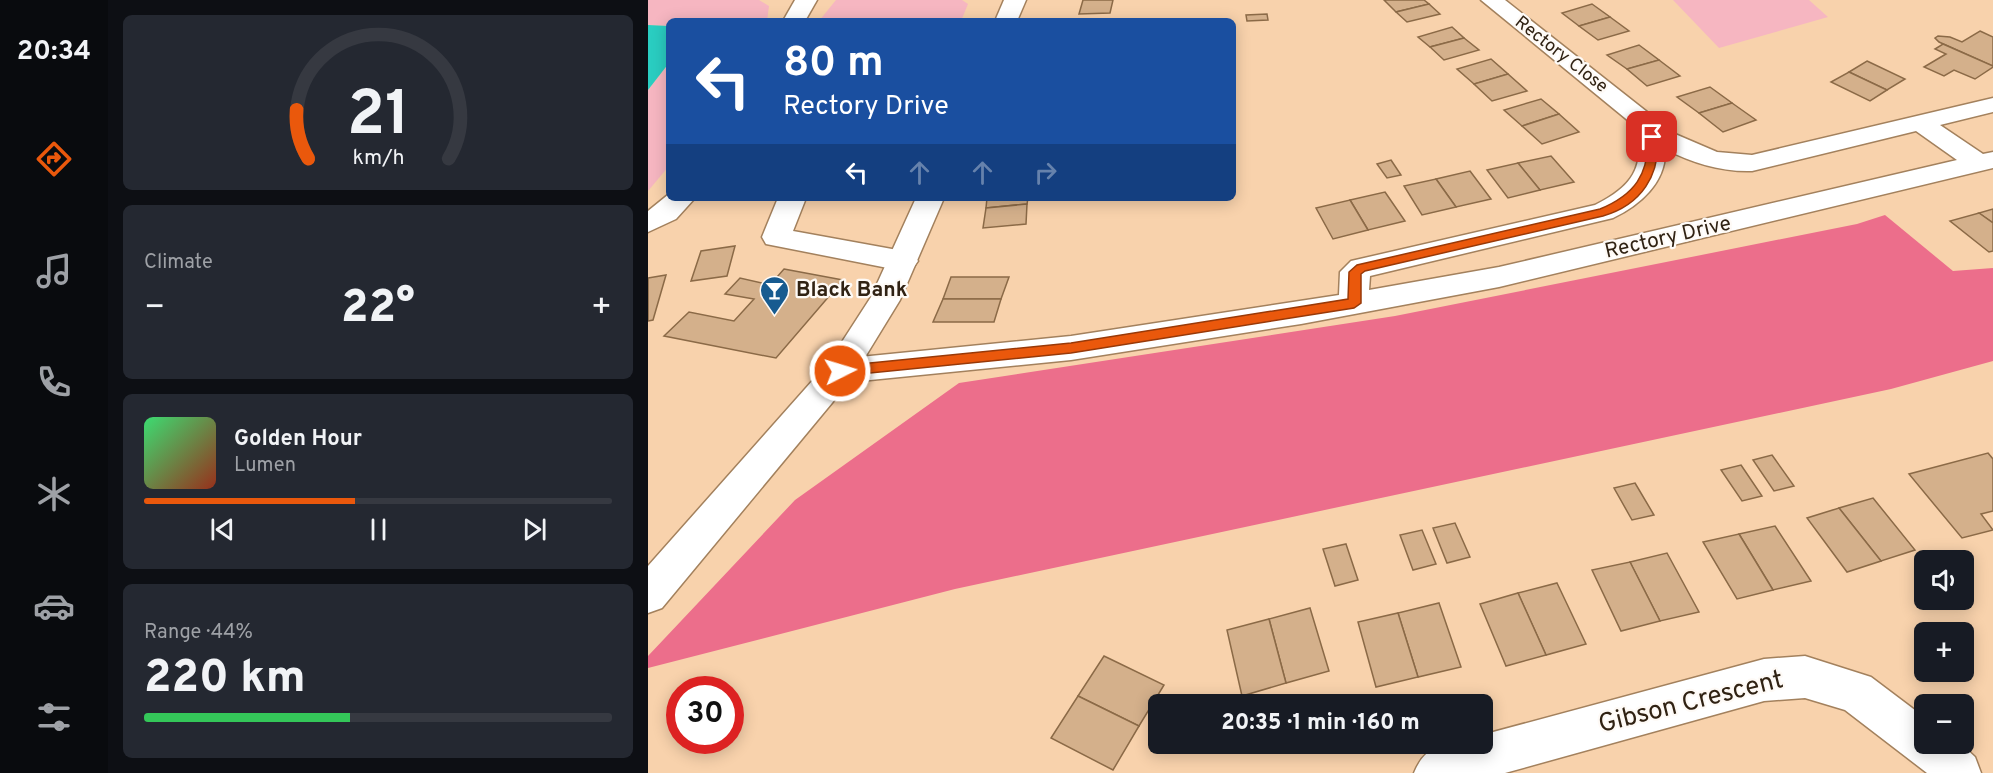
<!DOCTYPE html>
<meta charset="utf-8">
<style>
:root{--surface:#171b24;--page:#242831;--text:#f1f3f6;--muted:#9ea1a6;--line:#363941;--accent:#ea580c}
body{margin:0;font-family:Overpass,sans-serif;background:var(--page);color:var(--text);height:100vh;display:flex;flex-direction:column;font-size:22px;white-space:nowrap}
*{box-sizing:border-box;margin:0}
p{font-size:20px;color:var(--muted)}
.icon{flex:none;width:33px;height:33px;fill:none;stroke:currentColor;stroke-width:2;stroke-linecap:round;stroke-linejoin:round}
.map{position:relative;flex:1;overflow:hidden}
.panel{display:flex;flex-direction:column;gap:15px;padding:15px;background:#0d0f14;width:540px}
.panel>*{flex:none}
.hud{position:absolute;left:18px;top:18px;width:570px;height:183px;border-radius:9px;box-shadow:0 3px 15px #0003;background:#1a4fa0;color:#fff;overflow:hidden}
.controls{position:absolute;left:1266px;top:550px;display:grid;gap:12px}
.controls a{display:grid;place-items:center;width:60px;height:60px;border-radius:9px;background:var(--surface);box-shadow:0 3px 15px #0003;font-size:30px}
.speed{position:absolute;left:18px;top:676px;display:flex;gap:12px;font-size:30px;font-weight:700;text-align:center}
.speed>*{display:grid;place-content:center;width:78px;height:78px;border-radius:50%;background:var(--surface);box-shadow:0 3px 15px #0003;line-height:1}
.speed .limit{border:9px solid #d22;background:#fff;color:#111}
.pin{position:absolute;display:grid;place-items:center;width:51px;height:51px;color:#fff;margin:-26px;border-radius:12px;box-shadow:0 3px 9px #0006}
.me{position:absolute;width:66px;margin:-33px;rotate:85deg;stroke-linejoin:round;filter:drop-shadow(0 0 4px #0008)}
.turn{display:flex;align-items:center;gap:21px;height:126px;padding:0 18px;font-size:27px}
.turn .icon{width:78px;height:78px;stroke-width:2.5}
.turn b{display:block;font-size:42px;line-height:51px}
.lanes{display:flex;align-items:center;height:57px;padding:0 18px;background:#0003;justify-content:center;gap:30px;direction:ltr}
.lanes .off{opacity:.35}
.big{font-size:45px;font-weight:800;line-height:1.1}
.panel .card{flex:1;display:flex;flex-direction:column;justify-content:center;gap:9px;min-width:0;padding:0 21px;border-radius:9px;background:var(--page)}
.panel .dial{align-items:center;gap:0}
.dial svg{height:156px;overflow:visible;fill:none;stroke:var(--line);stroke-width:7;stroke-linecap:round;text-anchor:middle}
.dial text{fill:var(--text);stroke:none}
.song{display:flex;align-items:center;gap:18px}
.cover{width:72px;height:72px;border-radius:9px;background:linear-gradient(135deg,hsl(140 70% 55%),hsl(10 70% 35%))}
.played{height:6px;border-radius:3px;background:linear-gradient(90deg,var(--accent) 45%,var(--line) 45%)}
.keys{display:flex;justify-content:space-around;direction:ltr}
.heat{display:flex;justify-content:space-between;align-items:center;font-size:33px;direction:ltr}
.charge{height:9px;border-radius:4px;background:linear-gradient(90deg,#34c759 44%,var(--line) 0)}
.trip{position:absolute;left:500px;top:694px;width:345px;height:60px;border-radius:9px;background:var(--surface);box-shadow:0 3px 15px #0003;font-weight:800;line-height:60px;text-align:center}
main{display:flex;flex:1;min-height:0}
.menu{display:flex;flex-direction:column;width:108px;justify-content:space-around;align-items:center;background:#090b0e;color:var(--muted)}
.menu .icon{width:42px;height:42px}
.menu .current{color:var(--accent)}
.menu b{font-size:27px;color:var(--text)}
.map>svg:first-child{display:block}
.green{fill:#f6b6c1}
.forest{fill:#ec6e8b}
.water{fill:#2acdc1}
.building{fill:#d4b08b;stroke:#8b6a47;stroke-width:1.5}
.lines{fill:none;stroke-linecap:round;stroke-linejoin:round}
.minor-casing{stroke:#a3815d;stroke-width:3}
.major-casing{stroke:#a3815d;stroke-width:3}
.minor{fill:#fff;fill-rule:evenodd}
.major{fill:#fff;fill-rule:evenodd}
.route{fill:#ea580c;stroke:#983908;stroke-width:1.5}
.labels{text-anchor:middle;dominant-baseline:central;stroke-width:4.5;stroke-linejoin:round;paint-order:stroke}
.far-street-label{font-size:18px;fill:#302213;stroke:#fefaf6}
.street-label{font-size:21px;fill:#302213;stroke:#fefaf6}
.poi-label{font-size:21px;font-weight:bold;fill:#302213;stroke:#fefaf6;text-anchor:start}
.near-street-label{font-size:26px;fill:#302213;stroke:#fefaf6}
</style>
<main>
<nav class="menu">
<b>20:34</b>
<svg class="icon current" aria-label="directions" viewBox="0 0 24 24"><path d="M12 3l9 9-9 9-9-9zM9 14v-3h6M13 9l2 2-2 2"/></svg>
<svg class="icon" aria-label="music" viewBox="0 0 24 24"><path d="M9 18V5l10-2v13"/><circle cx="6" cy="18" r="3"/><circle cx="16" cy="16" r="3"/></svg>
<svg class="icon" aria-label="phone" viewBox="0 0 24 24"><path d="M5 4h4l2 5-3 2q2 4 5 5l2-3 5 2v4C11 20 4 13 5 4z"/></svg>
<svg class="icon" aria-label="climate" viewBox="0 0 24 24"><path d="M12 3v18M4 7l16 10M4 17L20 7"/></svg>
<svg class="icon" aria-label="car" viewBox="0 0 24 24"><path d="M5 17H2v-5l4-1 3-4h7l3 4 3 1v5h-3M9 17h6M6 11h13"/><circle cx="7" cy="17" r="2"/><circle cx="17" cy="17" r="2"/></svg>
<svg class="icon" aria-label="filters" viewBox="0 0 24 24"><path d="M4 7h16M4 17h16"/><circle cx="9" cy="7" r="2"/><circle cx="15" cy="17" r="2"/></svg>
</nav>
<section class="panel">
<div class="card dial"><svg viewBox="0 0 100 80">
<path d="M14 69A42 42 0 1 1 86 69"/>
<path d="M14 69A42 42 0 0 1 8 44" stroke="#ea580c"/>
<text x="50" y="56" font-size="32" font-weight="700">21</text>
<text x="50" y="72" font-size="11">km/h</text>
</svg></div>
<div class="card"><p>Climate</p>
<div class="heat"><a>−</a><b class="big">22°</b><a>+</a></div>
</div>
<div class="card">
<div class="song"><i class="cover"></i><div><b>Golden Hour</b><p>Lumen</p></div></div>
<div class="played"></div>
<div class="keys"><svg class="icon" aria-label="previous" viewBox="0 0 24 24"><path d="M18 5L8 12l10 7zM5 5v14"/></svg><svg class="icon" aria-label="pause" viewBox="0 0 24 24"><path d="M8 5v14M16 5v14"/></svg><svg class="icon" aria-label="next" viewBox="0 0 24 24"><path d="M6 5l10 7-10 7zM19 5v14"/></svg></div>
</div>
<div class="card"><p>Range · 44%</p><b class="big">220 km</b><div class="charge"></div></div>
</section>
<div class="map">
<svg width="1345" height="773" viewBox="0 0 1345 773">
<rect width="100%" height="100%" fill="#f8d2ac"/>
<!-- green -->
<g class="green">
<path d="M 0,0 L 111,0 L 121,6 L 119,21 L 21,21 L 21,26 L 0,25 Z"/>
<path d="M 188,0 L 314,0 L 320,4 L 313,21 L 171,21 Z"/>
<path d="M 1025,0 L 1161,0 L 1180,17 L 1071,48 Z"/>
<path d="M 21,63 L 21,166 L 0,191 L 0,90 Z"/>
</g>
<!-- forest -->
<path class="forest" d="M 1237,215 L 1305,271 L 1345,268 L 1345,361 L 1243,389 L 307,589 L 0,668 L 0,656 L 147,500 L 311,383 L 747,316 L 1209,224 Z"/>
<!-- water -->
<path class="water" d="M 0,25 L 21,26 L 21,63 L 0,90 Z"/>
<!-- building -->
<g class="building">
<path d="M 435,0 L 465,0 L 462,13 L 431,14 Z"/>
<path d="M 736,0 L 776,0 L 781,4 L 748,12 Z"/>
<path d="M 781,4 L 792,14 L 759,22 L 748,12 Z"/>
<path d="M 944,4 L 962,17 L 931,26 L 914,13 Z"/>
<path d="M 619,14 L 620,20 L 599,21 L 598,15 Z"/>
<path d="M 962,17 L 981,31 L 950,40 L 931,26 Z"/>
<path d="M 804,27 L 816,38 L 782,47 L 770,37 Z"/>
<path d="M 1332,31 L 1345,37 L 1345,66 L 1291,42 L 1287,38 L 1290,36 L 1302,37 L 1314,42 Z"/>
<path d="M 816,38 L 831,50 L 796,60 L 782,47 Z"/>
<path d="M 1295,44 L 1345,66 L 1345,67 L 1327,79 L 1306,70 L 1296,76 L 1276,67 L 1298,54 L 1287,49 Z"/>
<path d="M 991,45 L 1011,60 L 979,69 L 959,55 Z"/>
<path d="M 843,59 L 860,74 L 826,84 L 809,69 Z"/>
<path d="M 1011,60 L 1032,76 L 999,86 L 979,69 Z"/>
<path d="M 1219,61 L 1257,79 L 1239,90 L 1201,72 Z"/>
<path d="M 1201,72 L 1239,90 L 1222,101 L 1183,82 Z"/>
<path d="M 860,74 L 879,91 L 844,101 L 826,84 Z"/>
<path d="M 1062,87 L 1084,103 L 1051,113 L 1029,97 Z"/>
<path d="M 893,99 L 911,114 L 874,126 L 856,110 Z"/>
<path d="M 1084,103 L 1108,120 L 1075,132 L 1051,113 Z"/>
<path d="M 911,114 L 931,132 L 894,144 L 874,126 Z"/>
<path d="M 903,156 L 926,182 L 892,190 L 870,163 Z"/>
<path d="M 743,160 L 753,175 L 739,178 L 729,164 Z"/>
<path d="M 870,163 L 892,190 L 860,198 L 839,170 Z"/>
<path d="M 822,171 L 843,199 L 808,207 L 788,179 Z"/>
<path d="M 788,179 L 808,207 L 774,215 L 756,186 Z"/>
<path d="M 737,192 L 757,221 L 720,230 L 702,200 Z"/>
<path d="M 339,198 L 380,198 L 379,204 L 338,208 Z"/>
<path d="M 702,200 L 720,230 L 685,239 L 668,208 Z"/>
<path d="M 379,204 L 378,224 L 335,228 L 338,208 Z"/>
<path d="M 1345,209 L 1345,223 L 1331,213 Z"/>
<path d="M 1331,213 L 1345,223 L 1345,251 L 1341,252 L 1302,221 Z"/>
<path d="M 87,246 L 79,276 L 43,281 L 53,251 Z"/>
<path d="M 136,269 L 195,280 L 128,358 L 16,336 L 41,312 L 86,321 L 106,299 L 77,294 L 92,278 L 122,285 Z"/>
<path d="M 18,275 L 5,320 L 0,321 L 0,278 Z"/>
<path d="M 303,277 L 361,277 L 353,299 L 295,299 Z"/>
<path d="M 295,299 L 353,299 L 346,322 L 285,322 Z"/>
<path d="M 1340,453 L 1345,459 L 1345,511 L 1333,514 L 1345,530 L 1314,538 L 1261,474 Z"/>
<path d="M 1124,455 L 1146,486 L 1126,491 L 1105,460 Z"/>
<path d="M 1093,465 L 1114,496 L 1094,501 L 1073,470 Z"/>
<path d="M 987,483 L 1006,515 L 984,520 L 966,488 Z"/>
<path d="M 1225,498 L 1267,550 L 1233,561 L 1191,508 Z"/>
<path d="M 1191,508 L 1233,561 L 1199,572 L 1159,518 Z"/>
<path d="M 807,523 L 822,557 L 799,563 L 785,528 Z"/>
<path d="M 1127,526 L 1163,581 L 1125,590 L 1091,534 Z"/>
<path d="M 774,530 L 788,564 L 765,570 L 752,535 Z"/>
<path d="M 1091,534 L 1125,590 L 1089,599 L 1055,542 Z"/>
<path d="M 698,544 L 710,580 L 687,586 L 675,549 Z"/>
<path d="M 1019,553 L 1051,612 L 1012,621 L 982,562 Z"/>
<path d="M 982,562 L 1012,621 L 973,631 L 944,570 Z"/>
<path d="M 909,583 L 938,644 L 898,655 L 870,593 Z"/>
<path d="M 870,593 L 898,655 L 858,666 L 832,604 Z"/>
<path d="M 791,603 L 813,667 L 770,677 L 750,613 Z"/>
<path d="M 662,608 L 681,671 L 638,683 L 621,619 Z"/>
<path d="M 750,613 L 770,677 L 728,687 L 710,622 Z"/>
<path d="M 621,619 L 638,683 L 594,696 L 579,630 Z"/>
<path d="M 456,656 L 516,685 L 491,726 L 430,696 Z"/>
<path d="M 430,696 L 491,726 L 465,770 L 403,738 Z"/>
</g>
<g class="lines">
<defs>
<g id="minor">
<path d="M 147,0 L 169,0 L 157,21 L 135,21 Z"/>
<path d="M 833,0 L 857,0 L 1027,134 L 1069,152 L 1104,155 L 1345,98 L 1345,112 L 1292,125 L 1335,154 L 1345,152 L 1345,168 L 851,287 L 653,324 L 423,360 L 192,383 L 181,380 L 176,371 L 181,362 L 192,359 L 423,336 L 691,295 L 692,272 L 703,261 L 947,205 C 983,187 998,168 988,127 ZM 1268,131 L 1309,160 L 851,267 L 721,290 L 722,276 L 965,218 C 992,205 1019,182 1017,149 C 1044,163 1073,172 1104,171 Z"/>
<path d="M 21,194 L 21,198 L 47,198 L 28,219 L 0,232 L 0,211 Z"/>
<path d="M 130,198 L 158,198 L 145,231 L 255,251 L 265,254 L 270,261 L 265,268 L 255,271 L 118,244 L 114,237 Z"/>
<path d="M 1157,656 L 1223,677 L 1276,717 L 1276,744 L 1313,744 L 1327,757 L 1333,773 L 1279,773 L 1197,710 L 1157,698 L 1116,701 L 857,773 L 766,773 C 780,739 802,744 834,744 L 834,735 L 1116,659 Z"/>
</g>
<g id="major">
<path d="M 356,0 L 378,0 L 369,21 L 347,21 Z"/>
<path d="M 268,198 L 296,198 L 252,300 L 203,380 L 14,608 L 0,613 L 0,566 L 181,362 L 223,297 Z"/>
</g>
</defs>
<!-- minor casing -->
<use href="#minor" class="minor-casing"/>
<!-- major casing -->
<use href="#major" class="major-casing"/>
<!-- minor -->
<use href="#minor" class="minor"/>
<!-- major -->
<use href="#major" class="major"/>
</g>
<!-- route -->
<path class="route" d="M 1004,134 L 1009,137 C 1013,175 993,205 955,216 L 717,271 L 713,274 L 713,303 L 706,308 L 423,353 L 192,376 L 185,371 L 192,366 L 423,343 L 700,299 L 701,272 L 709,265 L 952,209 C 986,195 1002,174 999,137 Z"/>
<!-- icons -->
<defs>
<symbol id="bar-pin" viewBox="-11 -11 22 30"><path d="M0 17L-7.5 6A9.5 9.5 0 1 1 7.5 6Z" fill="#175b90" stroke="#fefaf6"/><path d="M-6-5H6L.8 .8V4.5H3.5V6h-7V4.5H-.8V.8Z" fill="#fff"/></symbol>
</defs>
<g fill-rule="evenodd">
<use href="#bar-pin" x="110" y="274" width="33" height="45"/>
</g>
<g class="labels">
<!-- far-street labels -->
<g class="far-street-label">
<text transform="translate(913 55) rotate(38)">Rectory Close</text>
</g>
<!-- street labels -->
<g class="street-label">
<text transform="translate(1020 238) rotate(-13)">Rectory Drive</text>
</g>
<!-- poi labels -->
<g class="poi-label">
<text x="148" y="290">Black Bank</text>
</g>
<!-- near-street labels -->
<g class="near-street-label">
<text transform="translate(1043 703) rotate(-14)">Gibson Crescent</text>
</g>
</g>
</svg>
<div class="controls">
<a><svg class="icon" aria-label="sound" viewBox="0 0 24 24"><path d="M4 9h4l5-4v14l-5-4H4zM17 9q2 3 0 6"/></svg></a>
<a>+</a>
<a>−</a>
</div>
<div class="speed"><div class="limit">30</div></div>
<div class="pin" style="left:1004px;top:137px;background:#d93025"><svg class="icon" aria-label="arrive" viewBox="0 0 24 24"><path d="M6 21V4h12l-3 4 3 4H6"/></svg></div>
<svg class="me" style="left:192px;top:371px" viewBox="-20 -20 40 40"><circle r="17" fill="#ea580c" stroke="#fff" stroke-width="3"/><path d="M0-11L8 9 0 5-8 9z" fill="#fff"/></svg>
<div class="trip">20:35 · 1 min · 160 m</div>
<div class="hud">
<div class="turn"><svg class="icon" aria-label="left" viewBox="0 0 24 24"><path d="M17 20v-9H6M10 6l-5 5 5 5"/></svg><div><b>80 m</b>Rectory Drive</div></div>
<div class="lanes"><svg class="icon" aria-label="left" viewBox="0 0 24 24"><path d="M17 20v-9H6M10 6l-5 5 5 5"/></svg><svg class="icon off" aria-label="ahead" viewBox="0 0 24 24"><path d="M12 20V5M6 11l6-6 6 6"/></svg><svg class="icon off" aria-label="ahead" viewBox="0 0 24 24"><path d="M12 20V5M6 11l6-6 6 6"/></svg><svg class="icon off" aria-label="right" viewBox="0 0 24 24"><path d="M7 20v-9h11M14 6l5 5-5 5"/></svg></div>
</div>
</div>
</main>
